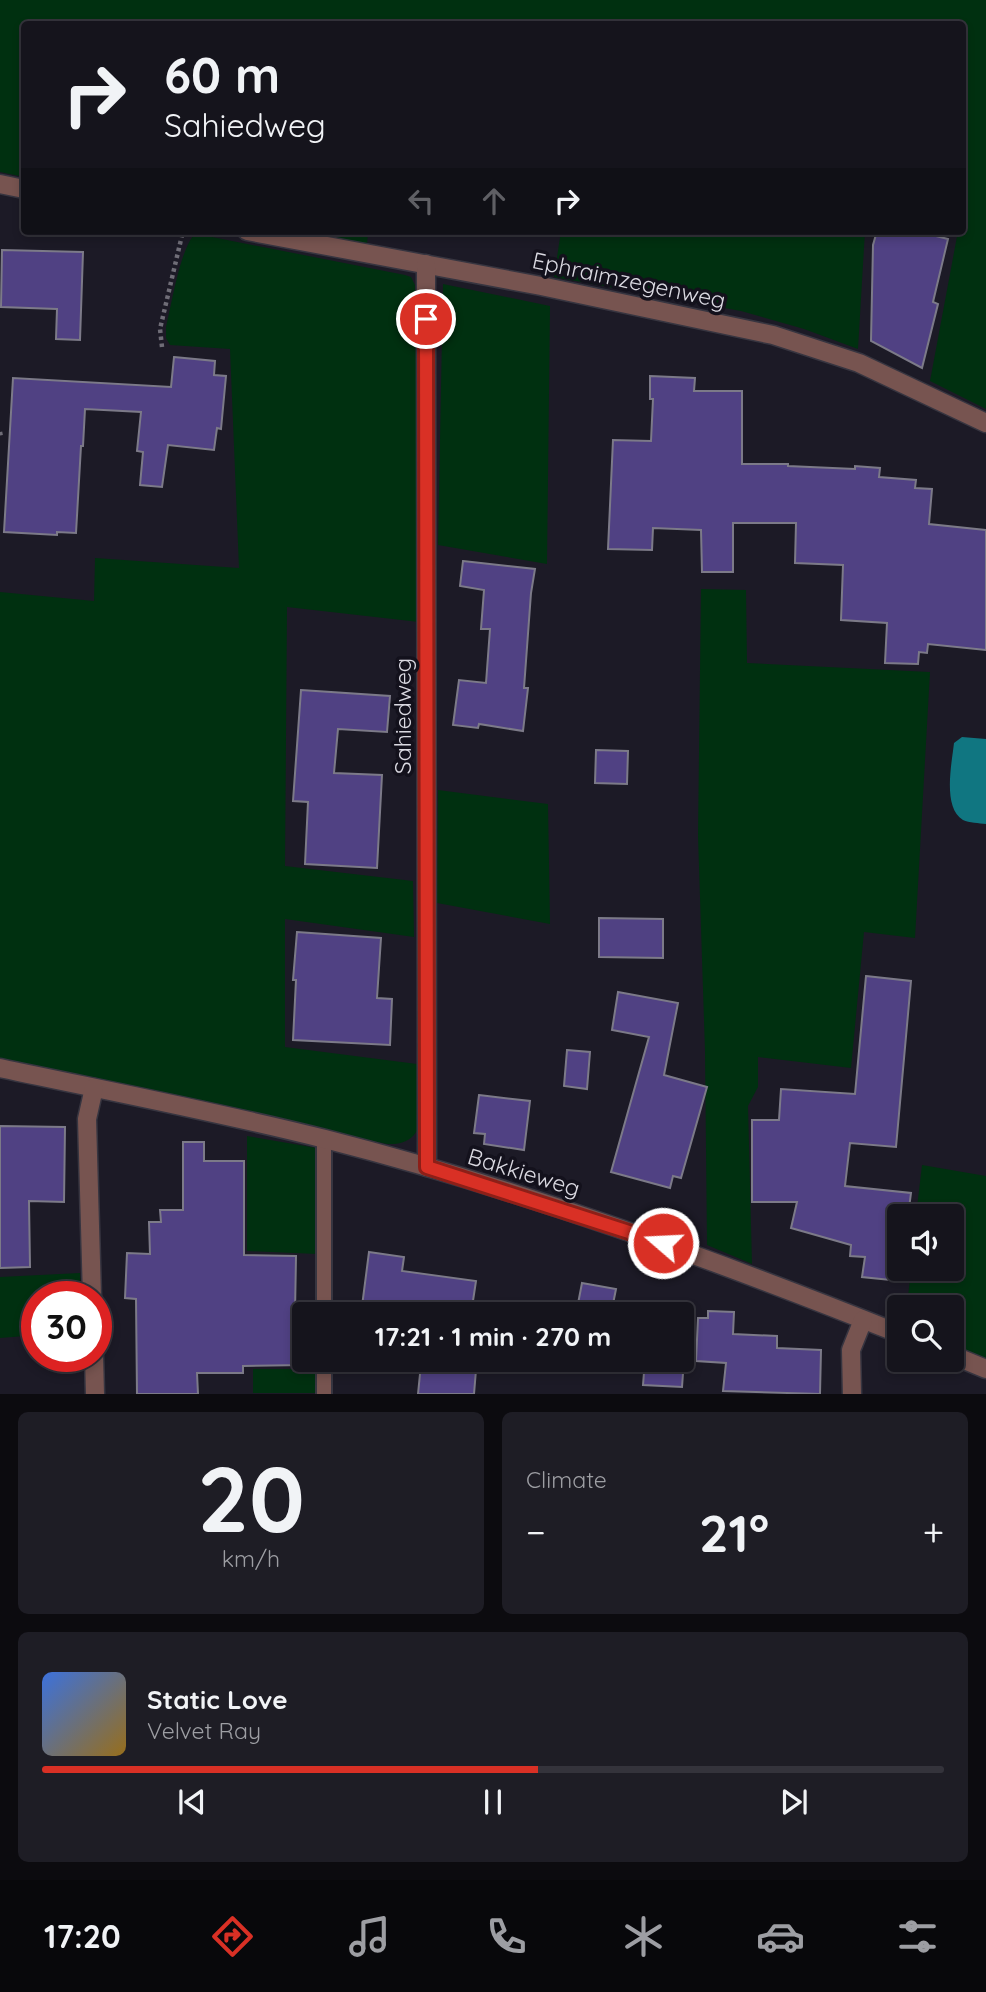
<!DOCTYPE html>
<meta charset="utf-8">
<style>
:root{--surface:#15141c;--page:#1e1d25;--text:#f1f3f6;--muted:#9d9ea3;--line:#34333b;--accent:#d93025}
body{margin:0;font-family:Quicksand,sans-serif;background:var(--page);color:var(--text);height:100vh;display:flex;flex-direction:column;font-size:26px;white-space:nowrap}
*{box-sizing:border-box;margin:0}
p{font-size:23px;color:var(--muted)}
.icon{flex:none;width:38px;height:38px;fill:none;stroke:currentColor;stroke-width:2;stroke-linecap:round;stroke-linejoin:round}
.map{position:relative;height:1394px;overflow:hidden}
.side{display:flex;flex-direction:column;gap:18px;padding:18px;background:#0c0b0f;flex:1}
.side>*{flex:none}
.hud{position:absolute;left:21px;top:21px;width:945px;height:214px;border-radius:7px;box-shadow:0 4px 10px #0003,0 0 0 2px var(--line);background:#15141c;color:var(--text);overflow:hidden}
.tools{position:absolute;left:887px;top:1204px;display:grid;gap:14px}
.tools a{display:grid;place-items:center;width:77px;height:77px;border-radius:7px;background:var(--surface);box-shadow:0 4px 10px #0003,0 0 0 2px var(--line);font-size:35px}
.speed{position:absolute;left:21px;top:1281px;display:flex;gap:14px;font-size:35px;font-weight:700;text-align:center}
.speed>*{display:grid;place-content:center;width:91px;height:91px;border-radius:50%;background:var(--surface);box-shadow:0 4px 10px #0003,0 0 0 2px var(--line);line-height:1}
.speed .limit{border:10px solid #d22;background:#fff;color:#111}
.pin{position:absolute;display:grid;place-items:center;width:60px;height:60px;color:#fff;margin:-30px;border:4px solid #fff;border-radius:50%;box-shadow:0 2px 7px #0007}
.me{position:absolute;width:77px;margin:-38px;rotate:289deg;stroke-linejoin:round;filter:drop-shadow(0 0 5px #0008)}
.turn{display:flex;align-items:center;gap:24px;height:147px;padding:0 28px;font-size:32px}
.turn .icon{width:91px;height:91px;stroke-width:2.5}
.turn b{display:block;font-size:49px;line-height:60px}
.lanes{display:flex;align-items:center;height:66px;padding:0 28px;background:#0003;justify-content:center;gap:35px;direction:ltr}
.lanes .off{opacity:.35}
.big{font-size:52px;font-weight:700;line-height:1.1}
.side .tile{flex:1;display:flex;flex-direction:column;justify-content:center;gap:10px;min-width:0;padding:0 24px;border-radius:10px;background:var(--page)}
.side .dial{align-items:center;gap:0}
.dial b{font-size:91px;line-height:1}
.song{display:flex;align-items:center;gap:21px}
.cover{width:84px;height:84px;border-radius:10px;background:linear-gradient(135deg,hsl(220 70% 55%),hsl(40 70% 35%))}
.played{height:7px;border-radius:4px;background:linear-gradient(90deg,var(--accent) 55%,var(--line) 55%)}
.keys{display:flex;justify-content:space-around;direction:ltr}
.heat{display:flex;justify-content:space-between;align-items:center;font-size:38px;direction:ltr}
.side .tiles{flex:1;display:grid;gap:18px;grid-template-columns:1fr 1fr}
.tile:last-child{grid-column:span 2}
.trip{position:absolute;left:292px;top:1302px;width:402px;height:70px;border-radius:7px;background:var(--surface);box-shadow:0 4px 10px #0003,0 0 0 2px var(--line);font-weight:700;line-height:70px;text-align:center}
.tabs{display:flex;height:112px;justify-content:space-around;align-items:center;background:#08080b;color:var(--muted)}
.tabs .icon{width:49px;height:49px}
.tabs .active{color:var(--accent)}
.tabs b{font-size:32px;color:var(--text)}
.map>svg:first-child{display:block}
.green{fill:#003010}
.water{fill:#107681}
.building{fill:#504183;stroke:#7c7a88;stroke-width:2}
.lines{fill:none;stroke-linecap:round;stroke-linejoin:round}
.lane-casing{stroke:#373540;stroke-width:18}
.street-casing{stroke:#373540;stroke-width:21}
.path{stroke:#6f6d77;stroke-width:4.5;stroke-dasharray:3.5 3.5;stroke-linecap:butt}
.lane{stroke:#775450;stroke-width:14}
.street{stroke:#775450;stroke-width:18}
.route-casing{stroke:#8d1f18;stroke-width:18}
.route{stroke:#d93025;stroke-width:12}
.labels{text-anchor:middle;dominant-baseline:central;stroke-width:7;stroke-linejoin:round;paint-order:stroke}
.street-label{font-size:23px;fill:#dad9e1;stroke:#13111c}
</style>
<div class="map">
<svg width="986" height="1394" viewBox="0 0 986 1394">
<rect width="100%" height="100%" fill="#1c1a26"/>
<!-- green -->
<g class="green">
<path d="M 0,0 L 986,0 L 986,409 L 930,381 L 958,231 L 962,231 L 962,24 L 24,24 L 24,177 L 0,172 Z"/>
<path d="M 295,231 L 368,231 L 367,245 Z"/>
<path d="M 561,231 L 865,231 L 858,349 L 804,329 L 741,311 L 554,277 Z"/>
<path d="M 197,234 L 405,275 L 411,277 L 415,285 L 419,622 L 287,607 L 285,866 L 413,881 L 414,937 L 285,919 L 285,1047 L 417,1064 C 419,1096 435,1146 387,1144 L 0,1058 L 0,592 L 94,601 L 95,558 L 239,568 L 230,349 L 170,345 L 166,338 L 166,327 C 172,303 179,255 193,236 Z"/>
<path d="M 443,284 L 550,306 L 547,564 L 438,545 Z"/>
<path d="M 701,589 L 746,590 L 747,663 L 930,672 L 915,938 L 864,932 L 851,1068 L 758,1057 L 758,1087 L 748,1106 L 752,1264 L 707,1245 L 705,1051 L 698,836 Z"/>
<path d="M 438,790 L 548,804 L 550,924 L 437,903 Z"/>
<path d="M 247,1136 L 317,1148 L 317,1254 L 247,1251 Z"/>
<path d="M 922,1165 L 986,1176 L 986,1359 L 952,1345 L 952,1307 L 907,1307 L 911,1269 L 952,1269 L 952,1216 L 916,1216 Z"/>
<path d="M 80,1273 L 81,1297 L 37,1297 L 37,1335 L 0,1338 L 0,1277 Z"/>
<rect x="253" y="1369" width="67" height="24"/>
</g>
<!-- water -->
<path class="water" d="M 962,737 L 986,739 L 986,824 C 979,823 969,823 963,820 C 942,808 952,762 954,743 Z"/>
<!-- building -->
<g class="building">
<path d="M 877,231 L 916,231 L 948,239 L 933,302 L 938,304 L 922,368 L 871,341 L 873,245 Z"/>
<path d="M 2,250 L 83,252 L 80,340 L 56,339 L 57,309 L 1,307 Z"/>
<path d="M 174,357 L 215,361 L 214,375 L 226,376 L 221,429 L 217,428 L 214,450 L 168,445 L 162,487 L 140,485 L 143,452 L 137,451 L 141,412 L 85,409 L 83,446 L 81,446 L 76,533 L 57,532 L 57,535 L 4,532 L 13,378 L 171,387 Z"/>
<path d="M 650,376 L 695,378 L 694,391 L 742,391 L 742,464 L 788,464 L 788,466 L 855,469 L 855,466 L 880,468 L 879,477 L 916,480 L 915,488 L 932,489 L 929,524 L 986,530 L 986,650 L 928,644 L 927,653 L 919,652 L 918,664 L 885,663 L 887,623 L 841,620 L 843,565 L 795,563 L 796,523 L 733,523 L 733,572 L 702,572 L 701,530 L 653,528 L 652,550 L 608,549 L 613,440 L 651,441 L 653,399 L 650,399 Z"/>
<path d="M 463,561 L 535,569 L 531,593 L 524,688 L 528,688 L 523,731 L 479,724 L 478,728 L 453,725 L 459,680 L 486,683 L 490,629 L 481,629 L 484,590 L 460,586 Z"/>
<path d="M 301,690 L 390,696 L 387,732 L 338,729 L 334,773 L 382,775 L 377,868 L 305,864 L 308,802 L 293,801 Z"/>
<path d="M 596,750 L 628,751 L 627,784 L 595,783 Z"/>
<path d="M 599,918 L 663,919 L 663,958 L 599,957 Z"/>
<path d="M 297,932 L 381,938 L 377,998 L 392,999 L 390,1045 L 293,1040 L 296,980 L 293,980 Z"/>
<path d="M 866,976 L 911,981 L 896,1147 L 850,1143 L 845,1186 L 911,1193 L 908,1216 L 900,1216 L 900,1281 L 862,1277 L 865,1257 L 850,1256 L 851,1245 L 791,1228 L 797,1202 L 752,1202 L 752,1120 L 779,1120 L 781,1089 L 855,1094 Z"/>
<path d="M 618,992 L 678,1003 L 664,1075 L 707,1087 L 681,1178 L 673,1176 L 670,1188 L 611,1172 L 649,1037 L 612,1030 Z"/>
<path d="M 567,1050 L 590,1052 L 587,1089 L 564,1086 Z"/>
<path d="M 479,1095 L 530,1101 L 524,1150 L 484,1144 L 485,1134 L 474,1133 Z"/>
<path d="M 0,1126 L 65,1127 L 64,1202 L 29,1201 L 30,1267 L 0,1268 Z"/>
<path d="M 183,1142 L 204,1142 L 204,1161 L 244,1161 L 244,1255 L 296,1256 L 295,1313 L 298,1313 L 298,1321 L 304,1321 L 305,1365 L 243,1366 L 243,1373 L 197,1373 L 198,1394 L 137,1394 L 136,1299 L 125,1298 L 127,1253 L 150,1254 L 149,1222 L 161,1222 L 160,1210 L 183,1210 Z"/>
<path d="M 369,1252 L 404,1257 L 402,1271 L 476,1281 L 471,1314 L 361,1314 Z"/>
<path d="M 582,1283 L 616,1289 L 611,1314 L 576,1314 Z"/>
<path d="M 708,1311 L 734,1312 L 733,1334 L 777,1336 L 777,1348 L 821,1350 L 820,1394 L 723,1391 L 726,1363 L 696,1361 L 698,1318 L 708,1318 Z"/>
<path d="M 645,1360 L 684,1360 L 682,1387 L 643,1385 Z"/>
<path d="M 421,1364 L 476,1370 L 474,1394 L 418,1394 Z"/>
</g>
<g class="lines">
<defs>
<g id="lane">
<path d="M 324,1139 L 324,1314"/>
<path d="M 324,1360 L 324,1394"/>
</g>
<g id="street">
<path d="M 0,184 L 24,189"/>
<path d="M 247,231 L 541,286 L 773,335 L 859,363 L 986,423"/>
<path d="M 426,264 L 427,1167"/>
<path d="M 0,1068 C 108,1091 218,1112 325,1139 C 521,1189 712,1259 900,1334"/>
<path d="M 92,1297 L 87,1119 L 94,1088"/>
<path d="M 952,1355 L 986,1369"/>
<path d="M 94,1356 L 95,1394"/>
<path d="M 852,1394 L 851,1350 L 863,1320"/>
</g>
</defs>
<!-- lane casing -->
<use href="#lane" class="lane-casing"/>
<!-- street casing -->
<use href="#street" class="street-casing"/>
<!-- path -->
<g class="path">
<path d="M 162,347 L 160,329 L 183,231"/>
<path d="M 0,432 L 1,437"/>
</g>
<!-- lane -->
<use href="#lane" class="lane"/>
<!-- street -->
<use href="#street" class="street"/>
</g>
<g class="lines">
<defs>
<path id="route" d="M 426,319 L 427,1167 L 663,1243"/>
</defs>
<!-- route casing -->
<use href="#route" class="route-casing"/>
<!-- route -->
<use href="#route" class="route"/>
</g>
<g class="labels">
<!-- street labels -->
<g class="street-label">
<text transform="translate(629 280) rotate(12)">Ephraimzegenweg</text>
<text transform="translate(402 716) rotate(-90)">Sahiedweg</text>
<text transform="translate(524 1172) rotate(17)">Bakkieweg</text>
</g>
</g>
</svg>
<div class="tools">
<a><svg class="icon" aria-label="sound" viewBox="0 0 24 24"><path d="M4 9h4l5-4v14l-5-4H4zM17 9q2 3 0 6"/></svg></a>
<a><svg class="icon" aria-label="search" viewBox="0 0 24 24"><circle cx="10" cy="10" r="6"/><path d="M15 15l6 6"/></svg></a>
</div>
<div class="speed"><div class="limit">30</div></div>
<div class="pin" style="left:426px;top:319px;background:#d93025"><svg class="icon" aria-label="arrive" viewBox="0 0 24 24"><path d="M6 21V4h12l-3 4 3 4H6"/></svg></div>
<svg class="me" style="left:663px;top:1243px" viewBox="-20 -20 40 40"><circle r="17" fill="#d93025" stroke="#fff" stroke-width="3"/><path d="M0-11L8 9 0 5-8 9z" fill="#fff"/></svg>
<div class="trip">17:21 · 1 min · 270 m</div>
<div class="hud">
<div class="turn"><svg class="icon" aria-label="right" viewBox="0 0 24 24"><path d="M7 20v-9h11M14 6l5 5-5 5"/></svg><div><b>60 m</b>Sahiedweg</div></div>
<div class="lanes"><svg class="icon off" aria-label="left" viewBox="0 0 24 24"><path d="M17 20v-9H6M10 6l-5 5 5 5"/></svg><svg class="icon off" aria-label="ahead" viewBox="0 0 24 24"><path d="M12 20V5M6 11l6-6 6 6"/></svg><svg class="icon" aria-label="right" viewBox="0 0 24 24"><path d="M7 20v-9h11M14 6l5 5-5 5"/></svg></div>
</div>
</div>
<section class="side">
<div class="tiles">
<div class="tile dial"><b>20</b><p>km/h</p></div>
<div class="tile"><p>Climate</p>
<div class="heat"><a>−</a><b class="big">21°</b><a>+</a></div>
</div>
<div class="tile">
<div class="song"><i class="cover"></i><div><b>Static Love</b><p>Velvet Ray</p></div></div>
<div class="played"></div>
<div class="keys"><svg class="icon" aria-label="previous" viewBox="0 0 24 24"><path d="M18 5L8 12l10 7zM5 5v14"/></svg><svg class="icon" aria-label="pause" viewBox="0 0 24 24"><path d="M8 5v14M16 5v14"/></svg><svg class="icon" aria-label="next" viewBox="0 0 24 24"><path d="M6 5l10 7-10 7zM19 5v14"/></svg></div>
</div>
</div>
</section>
<nav class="tabs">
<b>17:20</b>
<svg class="icon active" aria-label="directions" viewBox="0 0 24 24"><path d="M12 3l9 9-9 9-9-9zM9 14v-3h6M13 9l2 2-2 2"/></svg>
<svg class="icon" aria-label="music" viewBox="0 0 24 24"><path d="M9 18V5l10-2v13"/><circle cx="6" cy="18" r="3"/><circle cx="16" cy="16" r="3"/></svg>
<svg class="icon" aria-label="phone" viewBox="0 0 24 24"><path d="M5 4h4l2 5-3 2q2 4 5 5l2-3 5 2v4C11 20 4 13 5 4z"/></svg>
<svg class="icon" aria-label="climate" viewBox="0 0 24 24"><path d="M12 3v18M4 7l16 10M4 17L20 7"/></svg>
<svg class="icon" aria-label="car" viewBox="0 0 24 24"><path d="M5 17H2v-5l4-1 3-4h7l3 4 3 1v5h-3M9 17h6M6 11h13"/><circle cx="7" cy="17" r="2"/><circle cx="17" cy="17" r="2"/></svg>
<svg class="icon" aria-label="filters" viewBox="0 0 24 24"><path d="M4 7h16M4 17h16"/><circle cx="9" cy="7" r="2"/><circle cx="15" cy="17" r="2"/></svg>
</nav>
